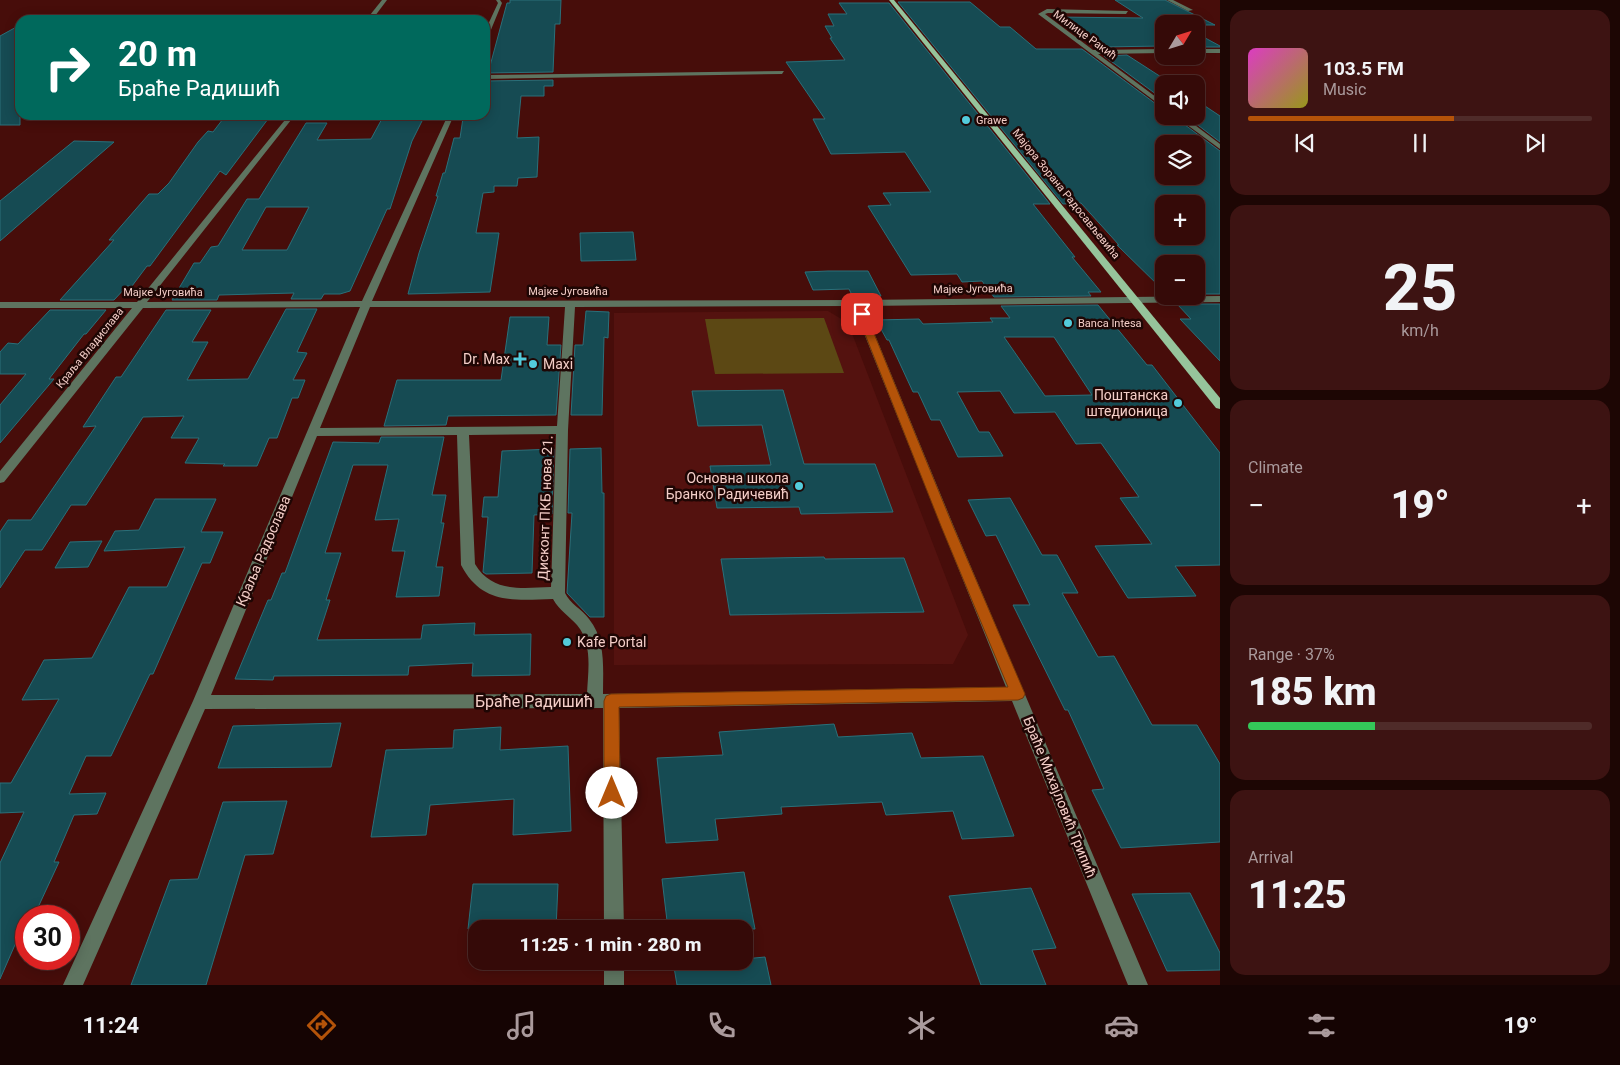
<!DOCTYPE html>
<meta charset="utf-8">
<style>
:root{--surface:#350a08;--page:#3d1312;--text:#f1f3f6;--muted:#aa9a9c;--line:#4f2b29;--accent:#b45309}
body{margin:0;font-family:Roboto,sans-serif;background:var(--page);color:var(--text);height:100vh;display:flex;flex-direction:column;font-size:19px;white-space:nowrap}
*{box-sizing:border-box;margin:0}
p{font-size:16px;color:var(--muted)}
.icon{flex:none;width:28px;height:28px;fill:none;stroke:currentColor;stroke-width:2;stroke-linecap:round;stroke-linejoin:round}
.map{position:relative;flex:1;overflow:hidden}
.side{display:flex;flex-direction:column;gap:10px;padding:10px;background:#1d0604;width:400px}
.side>*{flex:none}
.top-card{position:absolute;left:15px;top:15px;width:475px;height:105px;border-radius:15px;box-shadow:0 2px 12px #0003,0 0 0 1px var(--line);background:#00695c;color:#fff;overflow:hidden}
.needle{width:32px;rotate:52deg}
.controls{position:absolute;left:1155px;top:15px;display:grid;gap:10px}
.controls a{display:grid;place-items:center;width:50px;height:50px;border-radius:10px;background:var(--surface);box-shadow:0 2px 12px #0003,0 0 0 1px var(--line);font-size:25px}
.speed{position:absolute;left:15px;top:905px;display:flex;gap:10px;font-size:25px;font-weight:700;text-align:center}
.speed>*{display:grid;place-content:center;width:65px;height:65px;border-radius:50%;background:var(--surface);box-shadow:0 2px 12px #0003,0 0 0 1px var(--line);line-height:1}
.speed .limit{border:8px solid #d22;background:#fff;color:#111}
.pin{position:absolute;display:grid;place-items:center;width:42px;height:42px;color:#fff;margin:-21px;border-radius:10px;box-shadow:0 2px 8px #0006}
.me{position:absolute;width:55px;margin:-28px;rotate:0deg;stroke-linejoin:round;filter:drop-shadow(0 0 4px #0008)}
.turn{display:flex;align-items:center;gap:18px;height:105px;padding:0 20px;font-size:22px}
.turn .icon{width:65px;height:65px;stroke-width:2.5}
.turn b{display:block;font-size:35px;line-height:42px}
.big{font-size:38px;font-weight:800;line-height:1.1}
.side .widget{flex:1;display:flex;flex-direction:column;justify-content:center;gap:8px;min-width:0;padding:0 18px;border-radius:15px;background:var(--page)}
.side .dial{align-items:center;gap:0}
.dial b{font-size:65px;line-height:1}
.song{display:flex;align-items:center;gap:15px}
.cover{width:60px;height:60px;border-radius:8px;background:linear-gradient(135deg,hsl(310 70% 55%),hsl(60 70% 35%))}
.played{height:5px;border-radius:2px;background:linear-gradient(90deg,var(--accent) 60%,var(--line) 60%)}
.keys{display:flex;justify-content:space-around;direction:ltr}
.heat{display:flex;justify-content:space-between;align-items:center;font-size:28px;direction:ltr}
.charge{height:8px;border-radius:4px;background:linear-gradient(90deg,#34c759 37%,var(--line) 0)}
.trip{position:absolute;left:468px;top:920px;width:285px;height:50px;border-radius:15px;background:var(--surface);box-shadow:0 2px 12px #0003,0 0 0 1px var(--line);font-weight:800;line-height:50px;text-align:center}
.tabs{display:flex;height:80px;justify-content:space-around;align-items:center;background:#150403;color:var(--muted)}
.tabs .icon{width:35px;height:35px}
.tabs .on{color:var(--accent)}
.tabs b{font-size:22px;color:var(--text)}
main{display:flex;flex:1;min-height:0}
.map>svg:first-child{display:block}
.built{fill:#54120f}
.green{fill:#5c4814}
.building{fill:#164b53;stroke:#2a707a;fill-rule:evenodd}
.lines{fill:none;stroke-linecap:round;stroke-linejoin:round}
.minor{fill:#5e7460;fill-rule:evenodd}
.major{fill:#96c49b;fill-rule:evenodd}
.route{fill:#b45309;stroke:#753606}
.poi-dot{fill:#53cbdb;stroke:#1e0604;stroke-width:2}
.labels{text-anchor:middle;dominant-baseline:central;stroke-width:5;stroke-linejoin:round;paint-order:stroke}
.far-street-label{font-size:11px;fill:#f4cec8;stroke:#1e0604}
.far-poi-label{font-size:11px;fill:#f4cec8;stroke:#1e0604;text-anchor:start}
.poi-label{font-size:14px;fill:#f4cec8;stroke:#1e0604;text-anchor:end}
.street-label{font-size:14px;fill:#f4cec8;stroke:#1e0604}
.near-street-label{font-size:16px;fill:#f4cec8;stroke:#1e0604}
</style>
<main>
<div class="map">
<svg width="1220" height="985" viewBox="0 0 1220 985">
<rect width="100%" height="100%" fill="#470d0a"/>
<!-- built -->
<path class="built" d="M 828,311 L 848,323 L 968,635 L 953,664 L 614,665 L 614,313 Z"/>
<!-- green -->
<path class="green" d="M 824,318 L 844,373 L 715,374 L 705,319 Z"/>
<!-- building -->
<g class="building">
<path d="M 510,0 L 561,0 L 560,24 L 555,24 L 553,72 L 485,73 L 487,66 L 490,66 L 507,3 L 510,3 Z"/>
<path d="M 1115,0 L 1165,0 L 1215,25 L 1197,25 L 1201,27 L 1196,27 L 1196,24 L 1164,24 L 1164,46 L 1099,47 L 1055,17 L 1143,18 Z"/>
<path d="M 898,2 L 970,2 L 1000,27 L 1010,27 L 1036,49 L 1082,49 L 1164,110 L 1164,116 L 1173,116 L 1220,151 L 1220,294 L 1196,294 L 1196,264 L 1164,264 L 1164,291 L 1117,245 L 1119,245 L 1081,203 L 1063,204 ZM 1164,144 L 1196,144 L 1196,176 L 1164,176 ZM 1164,204 L 1196,204 L 1196,236 L 1164,236 Z"/>
<path d="M 839,3 L 889,3 L 1050,204 L 1033,204 L 1075,257 L 1072,257 L 1101,292 L 1088,292 L 1091,296 L 994,297 L 982,281 L 962,282 L 957,274 L 911,275 L 868,206 L 891,205 L 883,193 L 931,192 L 905,152 L 831,154 L 813,119 L 825,119 L 786,62 L 845,60 L 830,38 L 832,38 L 825,26 L 834,26 L 828,14 L 847,14 Z"/>
<path d="M 20,25 L 20,125 L 0,125 L 0,36 Z"/>
<path d="M 1196,33 L 1220,46 L 1220,47 L 1196,47 Z"/>
<path d="M 1127,55 L 1172,84 L 1164,84 L 1164,100 L 1104,56 Z"/>
<path d="M 553,80 L 553,86 L 544,86 L 544,96 L 521,96 L 517,138 L 539,137 L 537,177 L 518,178 L 517,186 L 494,186 L 494,192 L 483,193 L 476,233 L 499,233 L 490,292 L 408,294 L 419,253 L 438,196 L 436,196 L 443,173 L 445,173 L 454,138 L 460,138 L 463,118 L 485,117 L 485,81 Z"/>
<path d="M 1196,100 L 1220,116 L 1220,142 L 1186,116 L 1196,116 Z"/>
<path d="M 226,115 L 271,115 L 226,175 L 220,171 L 150,266 L 147,266 L 132,286 L 127,286 L 114,300 L 60,300 L 114,240 L 109,240 L 149,194 L 158,194 L 169,183 L 198,142 L 208,131 L 213,132 Z"/>
<path d="M 384,115 L 425,115 L 412,141 L 390,209 L 387,209 L 350,291 L 340,294 L 324,294 L 321,299 L 291,299 L 294,293 L 219,295 L 217,300 L 172,300 L 194,263 L 200,263 L 211,247 L 218,246 L 247,199 L 259,199 L 306,123 L 327,123 L 317,140 L 371,139 ZM 266,207 L 309,207 L 287,250 L 242,250 Z"/>
<path d="M 74,141 L 114,142 L 0,241 L 0,201 Z"/>
<path d="M 633,232 L 636,260 L 581,261 L 580,233 Z"/>
<path d="M 828,271 L 868,271 L 881,296 L 853,297 L 849,289 L 813,290 L 805,272 Z"/>
<path d="M 1177,304 L 1220,304 L 1220,361 L 1180,319 L 1191,319 Z"/>
<path d="M 1098,305 L 1147,365 L 1152,365 L 1220,453 L 1220,565 L 1175,566 L 1196,596 L 1128,598 L 1095,546 L 1152,544 L 1120,498 L 1139,497 L 1101,443 L 1076,444 L 1055,412 L 1014,413 L 1000,391 L 957,392 L 979,432 L 989,432 L 1003,456 L 958,457 L 940,420 L 931,420 L 918,392 L 913,392 L 889,340 L 887,340 L 876,320 L 919,319 L 923,324 L 993,322 L 990,318 L 1010,318 L 1001,306 ZM 1004,337 L 1054,337 L 1092,395 L 1045,396 Z"/>
<path d="M 286,309 L 317,309 L 297,352 L 307,353 L 293,380 L 305,380 L 298,398 L 292,398 L 277,438 L 269,438 L 257,466 L 223,466 L 225,464 L 185,463 L 199,438 L 171,438 L 184,416 L 143,417 L 86,505 L 71,505 L 42,550 L 25,550 L 0,588 L 0,532 L 8,520 L 31,520 L 96,426 L 83,427 L 116,377 L 121,377 L 166,310 L 211,310 L 192,342 L 208,342 L 187,380 L 248,379 Z"/>
<path d="M 50,310 L 106,310 L 86,334 L 84,334 L 49,379 L 54,379 L 0,443 L 0,405 L 26,374 L 0,374 L 0,352 L 8,343 L 18,344 Z"/>
<path d="M 586,311 L 609,312 L 608,338 L 604,337 L 602,415 L 571,415 L 575,345 L 583,345 Z"/>
<path d="M 510,317 L 549,317 L 547,345 L 561,345 L 556,415 L 448,416 L 446,425 L 384,426 L 397,380 L 501,380 Z"/>
<path d="M 783,390 L 804,464 L 875,464 L 893,512 L 801,514 L 799,507 L 717,508 L 710,466 L 771,465 L 762,425 L 698,426 L 692,391 Z"/>
<path d="M 381,437 L 444,437 L 432,495 L 446,495 L 441,523 L 444,523 L 436,567 L 443,567 L 439,596 L 396,597 L 405,551 L 392,551 L 399,519 L 375,520 L 388,465 L 353,465 L 325,553 L 341,553 L 326,600 L 330,600 L 317,640 L 421,639 L 423,625 L 475,623 L 474,635 L 531,634 L 530,675 L 472,676 L 473,663 L 409,666 L 408,675 L 274,676 L 273,680 L 235,679 L 268,600 L 271,600 L 282,573 L 285,573 L 333,442 L 379,443 Z"/>
<path d="M 601,448 L 602,493 L 604,493 L 604,617 L 590,617 L 567,593 L 572,513 L 568,513 L 570,449 Z"/>
<path d="M 554,449 L 552,514 L 534,515 L 532,573 L 486,574 L 483,572 L 488,517 L 482,517 L 484,497 L 498,497 L 502,451 Z"/>
<path d="M 1010,498 L 1042,555 L 1057,555 L 1078,593 L 1062,593 L 1098,657 L 1114,656 L 1152,725 L 1197,725 L 1220,764 L 1220,842 L 1121,848 L 1092,790 L 1104,789 L 1068,710 L 1065,710 L 1013,605 L 1030,605 L 996,535 L 986,536 L 968,500 Z"/>
<path d="M 155,499 L 216,499 L 201,532 L 223,532 L 210,563 L 202,563 L 153,674 L 150,674 L 111,756 L 86,756 L 69,794 L 106,793 L 97,814 L 74,815 L 54,862 L 59,862 L 34,916 L 26,916 L 26,931 L 21,931 L 0,979 L 0,863 L 24,812 L 0,813 L 0,783 L 11,783 L 59,699 L 22,700 L 44,660 L 92,658 L 129,587 L 167,587 L 185,547 L 104,551 L 115,531 L 139,530 Z"/>
<path d="M 102,541 L 88,567 L 55,568 L 70,542 Z"/>
<path d="M 824,557 L 825,559 L 904,558 L 924,612 L 730,615 L 721,559 Z"/>
<path d="M 341,723 L 331,767 L 218,768 L 233,726 Z"/>
<path d="M 834,724 L 838,737 L 912,733 L 921,758 L 983,756 L 1014,836 L 962,839 L 953,811 L 886,815 L 882,802 L 781,807 L 782,814 L 715,819 L 718,840 L 666,843 L 657,758 L 723,755 L 719,732 Z"/>
<path d="M 501,727 L 500,750 L 568,746 L 571,831 L 513,835 L 514,799 L 430,805 L 426,835 L 371,837 L 386,750 L 453,748 L 454,730 Z"/>
<path d="M 287,801 L 273,854 L 245,855 L 206,985 L 131,985 L 170,880 L 198,879 L 223,802 Z"/>
<path d="M 744,872 L 755,929 L 668,929 L 662,879 Z"/>
<path d="M 473,884 L 558,884 L 556,929 L 468,929 Z"/>
<path d="M 1031,888 L 1056,948 L 1032,950 L 1046,985 L 981,985 L 949,896 Z"/>
<path d="M 1190,893 L 1220,953 L 1220,970 L 1167,971 L 1132,894 Z"/>
<path d="M 765,957 L 771,985 L 677,985 L 674,967 L 725,961 L 744,961 L 744,959 Z"/>
</g>
<g class="lines">
<!-- minor -->
<g class="minor">
<path d="M 382,0 L 387,0 L 372,20 L 366,20 Z"/>
<path d="M 496,0 L 500,0 L 502,3 L 488,37 L 485,39 L 485,31 L 498,3 Z"/>
<path d="M 1167,0 L 1173,0 L 1193,10 L 1188,11 Z"/>
<path d="M 1047,9 L 1128,11 L 1126,14 L 1048,13 L 1045,14 L 1093,50 L 1164,49 L 1164,53 L 1098,54 L 1164,103 L 1164,108 L 1038,14 Z"/>
<rect x="1196" y="49" width="24" height="4"/>
<path d="M 784,71 L 782,74 L 485,79 L 485,75 Z"/>
<path d="M 289,115 L 295,115 L 147,302 L 362,301 L 448,115 L 454,115 L 372,301 L 857,300 L 1220,296 L 1220,302 L 863,306 L 954,527 L 1148,985 L 1128,985 L 1012,701 L 619,708 L 624,929 L 604,929 L 603,708 L 205,709 L 83,985 L 63,985 L 193,701 L 360,307 L 143,308 L 4,482 L 0,483 L 0,471 L 132,308 L 0,308 L 0,302 L 137,302 ZM 853,306 L 1006,687 L 603,694 C 603,668 606,640 589,619 C 582,609 570,604 565,593 L 568,430 L 575,307 ZM 370,307 L 565,307 L 557,426 L 320,428 ZM 556,434 L 551,587 C 522,588 492,593 475,564 L 469,435 ZM 457,435 L 461,565 C 482,605 514,600 553,599 C 559,610 569,616 577,625 C 593,644 588,671 587,694 L 211,695 L 317,436 Z"/>
<path d="M 1175,116 L 1183,116 L 1220,144 L 1220,149 Z"/>
<rect x="604" y="961" width="20" height="24"/>
</g>
<!-- major -->
<path class="major" d="M 889,0 L 894,0 L 1220,398 L 1220,409 L 1216,408 Z"/>
</g>
<!-- route -->
<path class="route" d="M 862,311 L 866,314 L 953,526 L 1025,694 L 1023,698 L 1018,700 L 619,707 L 620,793 L 618,798 L 612,801 L 607,798 L 604,793 L 604,701 L 606,696 L 611,694 L 1008,687 L 941,526 L 857,314 Z"/>
<!-- markers -->
<g class="poi-dot">
<circle cx="966" cy="120" r="5"/>
<circle cx="1068" cy="323" r="5"/>
<path d="M517.5 351.5h5v5h5v5h-5v5h-5v-5h-5v-5h5z"/>
<circle cx="533" cy="364" r="5"/>
<circle cx="1178" cy="403" r="5"/>
<circle cx="799" cy="486" r="5"/>
<circle cx="567" cy="642" r="5"/>
</g>
<g class="labels">
<!-- far-street labels -->
<g class="far-street-label">
<text transform="translate(1085 35) rotate(36)">Милице Ракић</text>
<text transform="translate(1066 194) rotate(51)">Мајора Зорана Радосављевића</text>
<text transform="translate(973 289) rotate(-1)">Мајке Југовића</text>
<text x="568" y="291">Мајке Југовића</text>
<text x="163" y="292">Мајке Југовића</text>
<text transform="translate(90 348) rotate(-51)">Краља Владислава</text>
</g>
<!-- far-poi labels -->
<g class="far-poi-label">
<text x="976" y="120">Grawe</text>
<text x="1078" y="323">Banca Intesa</text>
</g>
<!-- poi labels -->
<g class="poi-label">
<text x="510" y="359">Dr. Max</text>
<text x="543" y="364" text-anchor="start">Maxi</text>
<text x="1168" y="395">Поштанска<tspan x="1168" dy="16">штедионица</tspan></text>
<text x="789" y="478">Основна школа<tspan x="789" dy="16">Бранко Радичевић</tspan></text>
<text x="577" y="642" text-anchor="start">Kafe Portal</text>
</g>
<!-- street labels -->
<g class="street-label">
<text transform="translate(545 508) rotate(-88)">Дисконт ПКБ нова 21.</text>
<text transform="translate(263 551) rotate(-67)">Краља Радослава</text>
<text transform="translate(1060 797) rotate(68)">Браће Михајловић Трипић</text>
</g>
<!-- near-street labels -->
<g class="near-street-label">
<text x="534" y="701">Браће Радишић</text>
</g>
</g>
</svg>
<div class="controls">
<a><svg class="needle" viewBox="-14 -14 28 28"><path d="M0-13l5 13h-10z" fill="#e53935"/><path d="M0 13l5-13h-10z" fill="#aa9a9c"/></svg></a>
<a><svg class="icon" aria-label="sound" viewBox="0 0 24 24"><path d="M4 9h4l5-4v14l-5-4H4zM17 9q2 3 0 6"/></svg></a>
<a><svg class="icon" aria-label="layers" viewBox="0 0 24 24"><path d="M12 4l9 5-9 5-9-5zM3 14l9 5 9-5"/></svg></a>
<a>+</a>
<a>−</a>
</div>
<div class="speed"><div class="limit">30</div></div>
<div class="pin" style="left:862px;top:314px;background:#d93025"><svg class="icon" aria-label="arrive" viewBox="0 0 24 24"><path d="M6 21V4h12l-3 4 3 4H6"/></svg></div>
<svg class="me" style="left:612px;top:793px" viewBox="-20 -20 40 40"><circle r="19" fill="#fff"/><path d="M0-13L10 11 0 6-10 11z" fill="#b45309"/></svg>
<div class="trip">11:25 · 1 min · 280 m</div>
<div class="top-card">
<div class="turn"><svg class="icon" aria-label="right" viewBox="0 0 24 24"><path d="M7 20v-9h11M14 6l5 5-5 5"/></svg><div><b>20 m</b>Браће Радишић</div></div>
</div>
</div>
<section class="side">
<div class="widget">
<div class="song"><i class="cover"></i><div><b>103.5 FM</b><p>Music</p></div></div>
<div class="played"></div>
<div class="keys"><svg class="icon" aria-label="previous" viewBox="0 0 24 24"><path d="M18 5L8 12l10 7zM5 5v14"/></svg><svg class="icon" aria-label="pause" viewBox="0 0 24 24"><path d="M8 5v14M16 5v14"/></svg><svg class="icon" aria-label="next" viewBox="0 0 24 24"><path d="M6 5l10 7-10 7zM19 5v14"/></svg></div>
</div>
<div class="widget dial"><b>25</b><p>km/h</p></div>
<div class="widget"><p>Climate</p>
<div class="heat"><a>−</a><b class="big">19°</b><a>+</a></div>
</div>
<div class="widget"><p>Range · 37%</p><b class="big">185 km</b><div class="charge"></div></div>
<div class="widget"><p>Arrival</p><b class="big">11:25</b></div>
</section>
</main>
<nav class="tabs">
<b>11:24</b>
<svg class="icon on" aria-label="directions" viewBox="0 0 24 24"><path d="M12 3l9 9-9 9-9-9zM9 14v-3h6M13 9l2 2-2 2"/></svg>
<svg class="icon" aria-label="music" viewBox="0 0 24 24"><path d="M9 18V5l10-2v13"/><circle cx="6" cy="18" r="3"/><circle cx="16" cy="16" r="3"/></svg>
<svg class="icon" aria-label="phone" viewBox="0 0 24 24"><path d="M5 4h4l2 5-3 2q2 4 5 5l2-3 5 2v4C11 20 4 13 5 4z"/></svg>
<svg class="icon" aria-label="climate" viewBox="0 0 24 24"><path d="M12 3v18M4 7l16 10M4 17L20 7"/></svg>
<svg class="icon" aria-label="car" viewBox="0 0 24 24"><path d="M5 17H2v-5l4-1 3-4h7l3 4 3 1v5h-3M9 17h6M6 11h13"/><circle cx="7" cy="17" r="2"/><circle cx="17" cy="17" r="2"/></svg>
<svg class="icon" aria-label="filters" viewBox="0 0 24 24"><path d="M4 7h16M4 17h16"/><circle cx="9" cy="7" r="2"/><circle cx="15" cy="17" r="2"/></svg>
<b>19°</b>
</nav>
